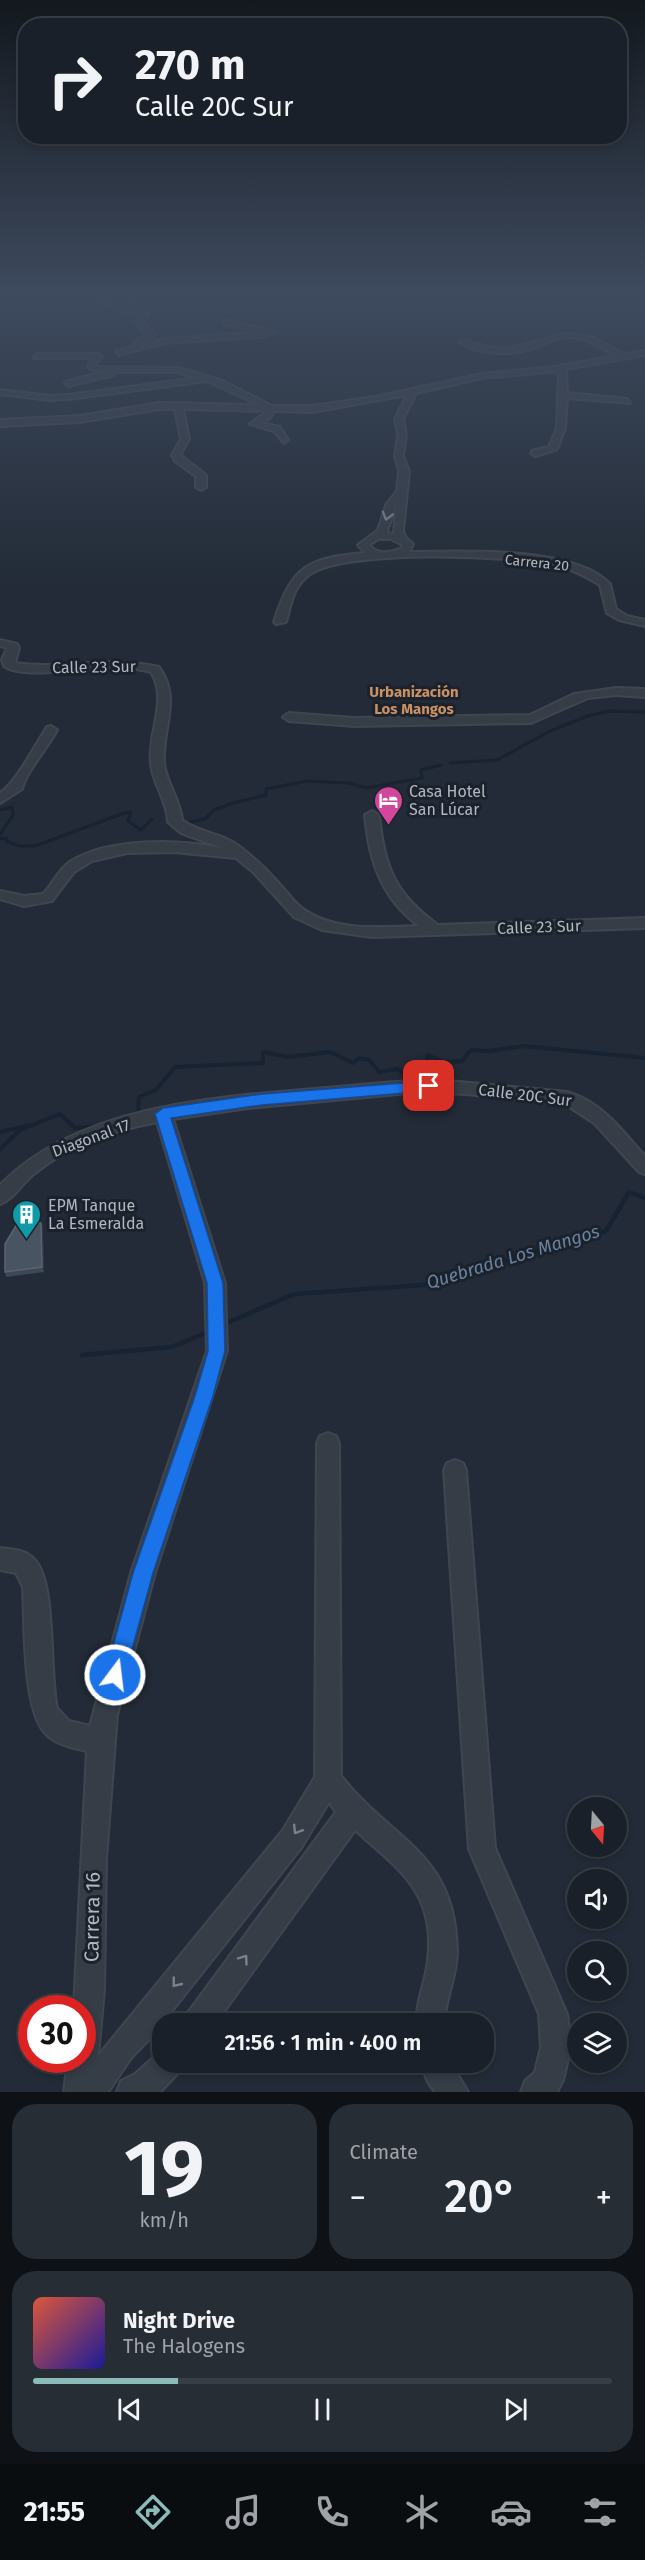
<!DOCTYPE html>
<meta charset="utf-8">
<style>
:root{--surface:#1a2029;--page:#272d35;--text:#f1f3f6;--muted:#9fa3a8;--line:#383e46;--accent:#8bbbb9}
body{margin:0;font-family:"Fira Sans",sans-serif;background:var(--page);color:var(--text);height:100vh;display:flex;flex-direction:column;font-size:22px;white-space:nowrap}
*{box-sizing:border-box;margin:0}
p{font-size:20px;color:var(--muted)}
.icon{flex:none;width:33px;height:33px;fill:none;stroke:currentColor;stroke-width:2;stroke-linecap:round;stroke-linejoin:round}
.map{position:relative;height:2092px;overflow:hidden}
.details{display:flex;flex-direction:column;gap:12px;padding:12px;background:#0e1217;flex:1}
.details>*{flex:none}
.top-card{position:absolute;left:18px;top:18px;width:609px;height:126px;border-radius:24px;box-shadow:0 3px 9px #0003,0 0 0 2px var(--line);background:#1a2029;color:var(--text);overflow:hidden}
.needle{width:39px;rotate:162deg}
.controls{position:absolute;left:567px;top:1797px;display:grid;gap:12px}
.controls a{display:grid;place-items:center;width:60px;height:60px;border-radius:50%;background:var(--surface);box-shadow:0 3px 9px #0003,0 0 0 2px var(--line);font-size:30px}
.speed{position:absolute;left:18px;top:1995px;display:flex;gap:12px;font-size:30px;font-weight:700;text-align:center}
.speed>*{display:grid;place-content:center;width:78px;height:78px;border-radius:50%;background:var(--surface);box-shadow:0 3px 9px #0003,0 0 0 2px var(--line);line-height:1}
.speed .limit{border:9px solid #d22;background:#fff;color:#111}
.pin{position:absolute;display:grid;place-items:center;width:51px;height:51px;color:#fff;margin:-26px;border-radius:12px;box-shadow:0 3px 9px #0006}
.me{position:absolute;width:66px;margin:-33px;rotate:15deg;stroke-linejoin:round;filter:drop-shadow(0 0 4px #0008)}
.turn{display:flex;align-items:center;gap:21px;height:126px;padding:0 18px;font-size:27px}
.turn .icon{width:78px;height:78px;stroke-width:2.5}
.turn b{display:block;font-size:42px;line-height:51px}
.big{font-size:45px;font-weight:600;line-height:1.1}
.details .tile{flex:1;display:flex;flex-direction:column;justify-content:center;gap:9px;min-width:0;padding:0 21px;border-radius:24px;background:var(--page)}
.details .dial{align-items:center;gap:0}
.dial b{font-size:78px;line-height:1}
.song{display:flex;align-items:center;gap:18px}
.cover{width:72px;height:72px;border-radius:9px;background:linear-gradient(135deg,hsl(10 70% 55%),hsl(240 70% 35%))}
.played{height:6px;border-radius:3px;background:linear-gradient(90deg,var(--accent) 25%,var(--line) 25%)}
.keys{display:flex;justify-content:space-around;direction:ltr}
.heat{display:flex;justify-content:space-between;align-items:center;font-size:33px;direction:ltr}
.details .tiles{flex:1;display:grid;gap:12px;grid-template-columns:1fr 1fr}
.tile:last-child{grid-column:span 2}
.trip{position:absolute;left:152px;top:2013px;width:342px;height:60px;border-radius:24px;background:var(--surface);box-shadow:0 3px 9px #0003,0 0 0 2px var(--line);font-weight:600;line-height:60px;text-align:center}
.tabs{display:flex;height:96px;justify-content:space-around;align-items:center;background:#0a0d10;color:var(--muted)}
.tabs .icon{width:42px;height:42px}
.tabs .selected{color:var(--accent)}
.tabs b{font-size:27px;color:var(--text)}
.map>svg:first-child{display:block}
.green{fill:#243638}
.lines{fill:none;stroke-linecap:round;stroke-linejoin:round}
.stream-far2{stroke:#172233;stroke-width:3}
.stream-far1{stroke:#172233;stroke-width:4}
.stream{stroke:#172233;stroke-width:4.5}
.minor-casing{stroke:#3f4651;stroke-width:4}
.minor{fill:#363d47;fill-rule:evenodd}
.wall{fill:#3d4756}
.shaded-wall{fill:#2d3745}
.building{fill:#495462;stroke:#596371;stroke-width:1.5}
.oneway{stroke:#79818c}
.route{fill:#1a73e8;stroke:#114b97;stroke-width:1.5}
.labels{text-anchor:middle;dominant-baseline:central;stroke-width:6;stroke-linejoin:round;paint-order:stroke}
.far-street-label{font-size:14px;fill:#b0b8c4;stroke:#1b222c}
.far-neighbourhood-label{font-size:15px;font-weight:bold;fill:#cb9164;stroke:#1b222c}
.street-label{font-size:16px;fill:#b0b8c4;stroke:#1b222c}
.poi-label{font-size:16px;fill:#b0b8c4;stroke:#1b222c;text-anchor:start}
.water-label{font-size:18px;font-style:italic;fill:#6b82a1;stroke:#1b222c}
.near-street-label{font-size:20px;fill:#b0b8c4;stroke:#1b222c}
</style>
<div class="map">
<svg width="645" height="2092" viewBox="0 0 645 2092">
<rect width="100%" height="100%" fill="#222b37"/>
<!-- green -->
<path class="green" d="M 261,295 L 398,295 L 460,305 L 451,322 L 422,319 L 356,321 L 353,313 L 256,297 Z"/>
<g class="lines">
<!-- stream-far2 -->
<g class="stream-far2">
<path d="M 450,763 L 497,760 L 550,731 L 588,716 L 609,711 L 645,712"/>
<path d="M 0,810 L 12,807 L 13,815 L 0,835"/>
<path d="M 182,821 L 185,823 L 205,819 L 214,810 L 233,803 L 266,795 L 266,789 L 308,781 L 349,783 L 366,788 L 422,778 L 421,770 L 441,765"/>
<path d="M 0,839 L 6,838 L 6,841 L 20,846 L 35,846 L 124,813 L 131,812 L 128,821 L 141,830 L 152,819"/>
</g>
<!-- stream-far1 -->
<g class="stream-far1">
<path d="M 129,1116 L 138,1112 L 139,1097 L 156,1090 L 175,1067 L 263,1063 L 263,1052 L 288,1057 L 330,1052 L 353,1063 L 359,1058 L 369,1060 L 379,1072 L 398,1069 L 404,1074 L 426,1069 L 428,1055 L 443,1062 L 462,1061 L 471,1050 L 488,1051 L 524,1046 L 645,1058"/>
<path d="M 0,1132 L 30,1125"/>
<path d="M 0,1149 L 20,1130 L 60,1114 L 75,1128 L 100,1126"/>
</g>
<!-- stream -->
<g class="stream">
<path d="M 222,1325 L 294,1294 L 423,1285 L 606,1231 L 629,1192 L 645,1198"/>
<path d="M 82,1355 L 172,1347 L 210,1331"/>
</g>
<defs>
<g id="minor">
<path d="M 92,295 C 100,295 102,300 110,303 C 123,308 137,306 149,314 L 143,322 L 155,335 L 139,345 L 164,339 L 263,332 L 223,324 L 226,320 L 276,332 L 262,337 L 164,343 L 119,355 L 116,351 L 136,346 L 133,342 L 146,335 L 135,322 L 142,316 L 104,305 Z"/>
<path d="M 120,295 L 139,295 L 131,299 Z"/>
<path d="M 568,333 L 593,338 L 624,354 L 645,351 L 645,355 L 566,369 L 567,393 L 627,399 L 630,403 L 567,398 L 565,428 L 557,449 L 535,456 L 531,453 L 532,451 L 549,447 L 557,428 L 559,371 L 482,378 L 416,393 L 403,419 L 406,435 L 403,456 L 409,471 L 403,531 L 406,538 L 413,544 L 409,552 C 460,552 573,545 610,584 L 616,609 L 627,616 L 645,620 L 645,626 L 619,620 L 607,613 L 600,585 C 587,577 574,570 559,566 C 514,555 346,549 310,574 C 293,586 291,604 286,622 L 276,624 L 274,622 C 292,566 307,558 365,553 L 358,545 L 378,530 L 386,505 L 397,491 L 399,471 L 395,456 L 398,435 L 395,419 L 407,395 L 312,412 L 273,411 L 271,417 L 261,423 L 280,427 L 288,440 L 284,443 L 274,431 L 250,424 L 264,414 L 264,411 L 183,409 L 189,439 L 180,455 L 206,475 L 206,487 L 201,490 L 196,487 L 196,476 L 175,461 L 172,455 L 181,439 L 175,409 L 160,409 L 79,422 L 0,426 L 0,420 L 79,416 L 160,403 L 259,405 L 207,381 L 68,399 L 50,400 L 0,394 L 0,390 L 50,396 L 68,395 L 197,378 L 177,372 L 114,372 L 114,375 L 68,386 L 65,382 L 107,371 L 94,371 L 88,367 L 93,358 L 34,358 L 37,354 L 98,354 L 102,356 L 95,364 L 99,367 L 178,368 L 220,380 L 272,406 L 312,406 L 375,397 L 482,374 L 554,367 L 615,356 C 601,347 585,337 568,337 C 557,337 547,343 537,347 C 514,355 481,357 460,342 L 464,340 L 489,347 L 506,349 ZM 396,505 L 394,534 L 386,533 L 387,531 ZM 378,539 L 391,539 L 403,545 L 402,548 C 389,553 378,555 369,545 Z"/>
<path d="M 0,640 L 17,644 L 19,648 L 15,663 C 63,670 111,655 159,667 C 182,700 162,726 164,762 C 165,781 180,799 182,820 C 199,833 223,833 240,847 C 256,859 270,873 283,888 C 290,896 297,906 306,911 C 338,932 383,927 419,926 C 381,898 369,860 365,815 L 372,811 L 379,815 C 384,867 395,894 438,925 L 645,918 L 645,928 L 372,937 L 322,930 L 294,917 L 253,872 L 236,858 L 174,852 L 127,853 L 92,861 L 74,872 L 52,901 L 24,906 L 0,899 L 0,891 L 24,896 L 43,894 C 53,884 58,870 70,862 C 108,837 181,839 225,849 L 181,833 L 168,822 C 167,800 153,784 151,764 C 147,732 169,701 151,672 C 140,669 130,668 119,668 C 95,667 20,680 4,666 L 2,660 L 7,648 L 0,646 Z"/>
<path d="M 616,688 L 645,689 L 645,697 L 616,695 L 588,698 L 531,723 L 354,726 L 289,721 L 283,717 L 289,713 L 354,718 L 530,715 L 574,694 Z"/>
<path d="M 51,726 L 57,730 C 47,749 27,770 22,789 L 0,803 L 0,793 C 16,783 35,745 47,727 Z"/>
<path d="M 449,1081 L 567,1092 C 602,1102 621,1130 645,1156 L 645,1174 L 639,1172 L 594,1123 L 565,1104 L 466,1094 L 420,1092 L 248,1108 L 173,1119 L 225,1283 L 227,1351 L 155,1573 L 117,1715 L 106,1859 L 104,1990 L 98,2056 L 283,1830 L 315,1777 L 317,1443 L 320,1436 L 328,1433 L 336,1436 L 339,1443 L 341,1776 C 393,1842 456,1852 457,1952 C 457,1976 445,1999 444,2024 L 416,2024 C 416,2001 426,1982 428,1960 C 436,1893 399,1869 355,1830 L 215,2024 L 183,2024 L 187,2014 L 336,1812 L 329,1802 L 301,1848 L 152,2036 L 131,2058 L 108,2092 L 64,2092 L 68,2060 L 82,2060 L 82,2008 L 74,2008 L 87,1751 C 73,1748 54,1744 45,1733 C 22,1707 25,1622 23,1587 L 16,1573 L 0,1570 L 0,1548 C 11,1549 26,1550 34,1559 C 57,1582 49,1673 57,1708 L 69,1721 L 90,1726 L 131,1573 L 207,1351 L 205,1283 L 157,1122 C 115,1130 67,1146 34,1174 C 22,1183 14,1199 0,1204 L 0,1185 C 80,1104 218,1097 326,1088 C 367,1085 407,1079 449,1081 Z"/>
<path d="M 455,1460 L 463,1463 L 466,1470 L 495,1848 L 567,2014 L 571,2047 L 563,2080 L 557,2092 L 521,2092 L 525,2081 L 535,2072 L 541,2047 L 539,2014 L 469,1849 L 444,1470 L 447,1463 Z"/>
<path d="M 162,2050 L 162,2062 L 184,2062 L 179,2072 L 160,2092 L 117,2092 L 121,2081 L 135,2074 Z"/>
<path d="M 420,2062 L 450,2062 L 468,2092 L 435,2092 L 428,2082 Z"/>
</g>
</defs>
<!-- minor casing -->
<use href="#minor" class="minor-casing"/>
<!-- minor -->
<use href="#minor" class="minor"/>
</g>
<!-- wall -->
<path class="wall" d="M 39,1210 L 40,1215 L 37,1222 L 41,1223 L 43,1228 L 44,1272 L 6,1277 L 5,1272 L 17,1224 Z"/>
<!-- shaded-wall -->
<g class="shaded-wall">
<path d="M 39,1210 L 40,1215 L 35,1227 L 34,1221 Z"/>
<path d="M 41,1223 L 43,1228 L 44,1272 L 42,1267 Z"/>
</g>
<!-- building -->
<path class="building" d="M 39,1210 L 34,1221 L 41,1223 L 42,1267 L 5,1272 L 5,1244 L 17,1224 L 17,1212 Z"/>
<!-- one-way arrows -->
<defs><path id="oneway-chevron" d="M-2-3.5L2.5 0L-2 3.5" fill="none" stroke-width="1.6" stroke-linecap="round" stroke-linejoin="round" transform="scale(1.5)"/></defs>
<g class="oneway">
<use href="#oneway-chevron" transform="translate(387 516) rotate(106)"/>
<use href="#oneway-chevron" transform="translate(297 1830) rotate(122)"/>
<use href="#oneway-chevron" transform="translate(244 1959) rotate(-54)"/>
<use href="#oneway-chevron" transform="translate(176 1983) rotate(129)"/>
</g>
<!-- sky -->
<linearGradient id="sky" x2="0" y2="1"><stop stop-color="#13181e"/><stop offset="0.5" stop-color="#3e4a5e"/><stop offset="1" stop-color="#3e4a5e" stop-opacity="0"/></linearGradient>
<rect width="645" height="588" fill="url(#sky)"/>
<!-- route -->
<path class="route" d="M 429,1081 L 436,1086 L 429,1091 L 262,1105 L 171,1118 L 223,1283 L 225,1351 L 213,1396 L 153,1573 L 125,1675 L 123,1682 L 115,1685 L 108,1682 L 105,1675 L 133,1573 L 195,1396 L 208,1351 L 207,1283 L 155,1114 L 163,1108 L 262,1094 Z"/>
<!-- icons -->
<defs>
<symbol id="hotel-pin" viewBox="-11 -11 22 30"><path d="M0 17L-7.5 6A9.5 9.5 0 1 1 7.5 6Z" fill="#d1479c" stroke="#1b222c"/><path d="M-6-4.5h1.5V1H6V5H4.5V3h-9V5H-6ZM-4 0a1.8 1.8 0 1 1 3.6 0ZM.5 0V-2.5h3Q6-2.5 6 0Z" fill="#fff"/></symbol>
<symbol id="building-pin" viewBox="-11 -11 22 30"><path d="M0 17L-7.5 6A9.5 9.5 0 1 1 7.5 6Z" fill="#0f9aa8" stroke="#1b222c"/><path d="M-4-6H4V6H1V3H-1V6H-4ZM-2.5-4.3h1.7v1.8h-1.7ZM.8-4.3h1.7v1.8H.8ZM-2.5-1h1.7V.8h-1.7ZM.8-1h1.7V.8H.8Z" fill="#fff"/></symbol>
</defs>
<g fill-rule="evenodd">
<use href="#hotel-pin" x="372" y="784" width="33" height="45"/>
<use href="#building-pin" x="10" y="1198" width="33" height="45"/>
</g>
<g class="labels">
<!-- far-street labels -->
<g class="far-street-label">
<text transform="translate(537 563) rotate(6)">Carrera 20</text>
</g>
<!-- far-neighbourhood labels -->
<g class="far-neighbourhood-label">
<text x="414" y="692">Urbanización<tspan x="414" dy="17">Los Mangos</tspan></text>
</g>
<!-- street labels -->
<g class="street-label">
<text transform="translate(94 667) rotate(-1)">Calle 23 Sur</text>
<text transform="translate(539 927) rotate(-2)">Calle 23 Sur</text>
<text transform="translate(525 1095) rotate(7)">Calle 20C Sur</text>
<text transform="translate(91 1138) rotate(-20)">Diagonal 17</text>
</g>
<!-- poi labels -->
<g class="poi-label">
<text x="409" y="791">Casa Hotel<tspan x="409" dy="18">San Lúcar</tspan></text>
<text x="48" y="1205">EPM Tanque<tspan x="48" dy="18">La Esmeralda</tspan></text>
</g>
<!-- water labels -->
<g class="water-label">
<text transform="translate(513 1257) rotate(-17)">Quebrada Los Mangos</text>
</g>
<!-- near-street labels -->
<g class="near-street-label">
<text transform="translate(92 1917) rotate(-89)">Carrera 16</text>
</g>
</g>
</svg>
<div class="controls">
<a><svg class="needle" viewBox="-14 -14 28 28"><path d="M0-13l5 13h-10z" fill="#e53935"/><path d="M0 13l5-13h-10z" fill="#9fa3a8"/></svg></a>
<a><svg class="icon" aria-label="sound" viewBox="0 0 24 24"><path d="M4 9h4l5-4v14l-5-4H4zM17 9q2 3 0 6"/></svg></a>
<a><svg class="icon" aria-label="search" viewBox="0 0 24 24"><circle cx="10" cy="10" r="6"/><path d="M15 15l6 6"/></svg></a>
<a><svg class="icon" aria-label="layers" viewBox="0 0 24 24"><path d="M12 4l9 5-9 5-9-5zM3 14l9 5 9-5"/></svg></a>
</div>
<div class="speed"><div class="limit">30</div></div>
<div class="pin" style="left:429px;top:1086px;background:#d93025"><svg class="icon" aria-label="arrive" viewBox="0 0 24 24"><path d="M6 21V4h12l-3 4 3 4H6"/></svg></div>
<svg class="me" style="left:115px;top:1675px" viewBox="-20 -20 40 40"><circle r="17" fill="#1a73e8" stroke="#fff" stroke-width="3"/><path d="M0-11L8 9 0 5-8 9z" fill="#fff"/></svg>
<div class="trip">21:56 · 1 min · 400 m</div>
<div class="top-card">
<div class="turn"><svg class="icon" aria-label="right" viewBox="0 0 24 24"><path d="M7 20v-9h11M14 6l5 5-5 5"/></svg><div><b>270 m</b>Calle 20C Sur</div></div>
</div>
</div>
<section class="details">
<div class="tiles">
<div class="tile dial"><b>19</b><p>km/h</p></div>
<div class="tile"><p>Climate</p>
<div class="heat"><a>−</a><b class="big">20°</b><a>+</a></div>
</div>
<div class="tile">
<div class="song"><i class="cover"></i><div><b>Night Drive</b><p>The Halogens</p></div></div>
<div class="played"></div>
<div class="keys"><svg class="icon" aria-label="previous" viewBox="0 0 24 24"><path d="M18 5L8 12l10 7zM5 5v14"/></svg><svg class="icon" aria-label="pause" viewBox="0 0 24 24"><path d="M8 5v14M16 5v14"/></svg><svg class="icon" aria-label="next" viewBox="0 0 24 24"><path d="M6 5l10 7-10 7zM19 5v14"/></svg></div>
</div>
</div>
</section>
<nav class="tabs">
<b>21:55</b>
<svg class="icon selected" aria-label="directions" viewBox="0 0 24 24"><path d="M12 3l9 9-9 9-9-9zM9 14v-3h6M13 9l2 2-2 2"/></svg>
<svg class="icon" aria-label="music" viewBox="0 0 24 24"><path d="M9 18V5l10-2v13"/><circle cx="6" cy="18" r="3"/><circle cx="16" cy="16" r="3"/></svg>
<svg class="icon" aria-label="phone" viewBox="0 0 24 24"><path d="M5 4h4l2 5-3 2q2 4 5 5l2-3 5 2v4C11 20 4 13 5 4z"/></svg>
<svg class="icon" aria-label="climate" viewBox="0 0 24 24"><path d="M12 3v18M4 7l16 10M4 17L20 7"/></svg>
<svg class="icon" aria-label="car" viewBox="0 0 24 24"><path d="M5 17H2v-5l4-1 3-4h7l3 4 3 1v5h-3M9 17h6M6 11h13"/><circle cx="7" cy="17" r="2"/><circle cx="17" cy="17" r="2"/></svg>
<svg class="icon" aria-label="filters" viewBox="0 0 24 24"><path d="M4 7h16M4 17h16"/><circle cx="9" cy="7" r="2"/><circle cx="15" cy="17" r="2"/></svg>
</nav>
